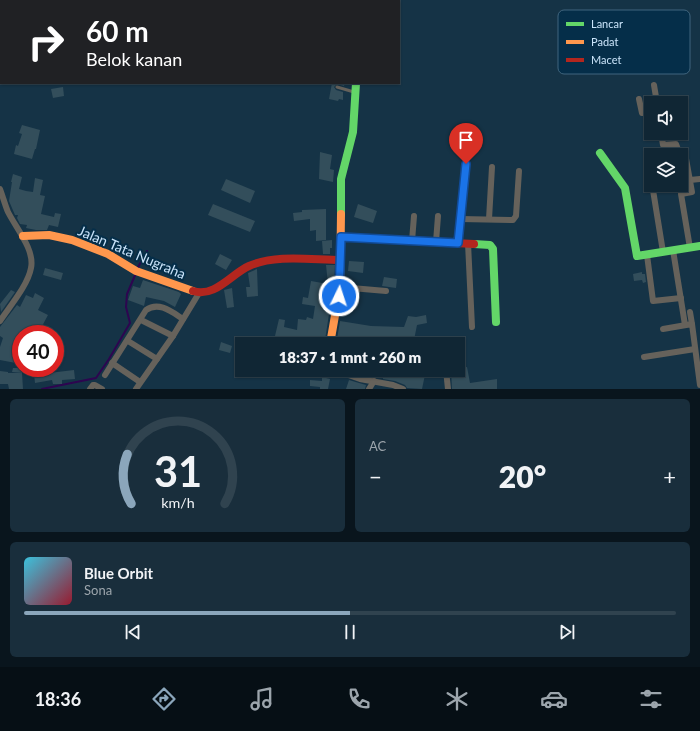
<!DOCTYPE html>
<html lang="id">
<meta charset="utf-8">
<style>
:root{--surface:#102634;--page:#192e3c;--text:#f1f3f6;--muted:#9ca5ac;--line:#30434f;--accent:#8ba6bb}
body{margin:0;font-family:Lato,sans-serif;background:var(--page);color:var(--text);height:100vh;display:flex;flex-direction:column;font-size:15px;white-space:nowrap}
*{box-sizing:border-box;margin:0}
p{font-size:13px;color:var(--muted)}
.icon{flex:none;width:22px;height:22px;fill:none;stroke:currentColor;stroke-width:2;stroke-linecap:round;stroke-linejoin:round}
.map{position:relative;height:389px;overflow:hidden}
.drawer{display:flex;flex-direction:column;gap:10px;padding:10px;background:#09151d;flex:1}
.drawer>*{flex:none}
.banner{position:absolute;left:0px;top:0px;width:400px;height:84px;box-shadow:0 1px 3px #0004,0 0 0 1px var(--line);background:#202124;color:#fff;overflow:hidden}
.fabs{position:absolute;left:644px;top:96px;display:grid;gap:8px}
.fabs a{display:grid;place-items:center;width:44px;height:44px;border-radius:0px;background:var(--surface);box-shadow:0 1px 3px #0004,0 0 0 1px var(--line);font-size:20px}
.speed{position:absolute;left:12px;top:325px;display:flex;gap:8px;font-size:20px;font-weight:700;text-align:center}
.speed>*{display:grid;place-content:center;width:52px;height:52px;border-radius:50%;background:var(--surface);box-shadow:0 1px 3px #0004,0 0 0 1px var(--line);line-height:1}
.speed .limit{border:6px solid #d22;background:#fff;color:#111}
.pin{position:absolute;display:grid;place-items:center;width:34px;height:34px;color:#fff;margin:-41px -17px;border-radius:50% 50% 50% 0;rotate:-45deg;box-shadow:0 0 4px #0007}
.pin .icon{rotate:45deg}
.me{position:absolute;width:44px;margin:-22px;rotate:4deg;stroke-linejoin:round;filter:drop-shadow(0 0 3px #0008)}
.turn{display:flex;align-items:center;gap:14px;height:84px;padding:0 20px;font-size:18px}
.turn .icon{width:52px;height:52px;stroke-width:2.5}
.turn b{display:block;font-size:28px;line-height:34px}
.big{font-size:30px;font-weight:800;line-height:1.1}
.drawer .widget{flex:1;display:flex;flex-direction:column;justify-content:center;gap:6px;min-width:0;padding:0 14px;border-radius:6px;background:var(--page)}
.drawer .dial{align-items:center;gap:0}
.dial svg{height:104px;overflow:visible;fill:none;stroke:var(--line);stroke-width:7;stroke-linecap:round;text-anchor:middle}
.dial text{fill:var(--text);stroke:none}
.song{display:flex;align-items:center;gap:12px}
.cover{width:48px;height:48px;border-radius:6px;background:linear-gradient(135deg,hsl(190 70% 55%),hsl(350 70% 35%))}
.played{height:4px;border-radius:2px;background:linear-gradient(90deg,var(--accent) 50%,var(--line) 50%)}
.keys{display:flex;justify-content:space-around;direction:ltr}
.heat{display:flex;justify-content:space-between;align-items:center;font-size:22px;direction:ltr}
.drawer .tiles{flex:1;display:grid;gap:10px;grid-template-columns:1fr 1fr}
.widget:last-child{grid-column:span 2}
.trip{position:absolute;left:235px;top:337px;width:230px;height:40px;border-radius:0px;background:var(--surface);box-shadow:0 1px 3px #0004,0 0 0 1px var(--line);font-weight:800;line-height:40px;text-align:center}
.tabs{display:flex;height:64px;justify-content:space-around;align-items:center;background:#060f15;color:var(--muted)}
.tabs .icon{width:28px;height:28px}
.tabs .active{color:var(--accent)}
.tabs b{font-size:18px;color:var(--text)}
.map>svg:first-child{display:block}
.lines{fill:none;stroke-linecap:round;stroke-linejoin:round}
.stream{stroke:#2d0550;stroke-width:2}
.building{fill:#334e5b}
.lane{stroke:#66625b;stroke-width:3}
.street{stroke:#66625b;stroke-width:6}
.fast{stroke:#63d668;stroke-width:8}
.slow{stroke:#ff974d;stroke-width:8}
.jam{stroke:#b3261e;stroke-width:8}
.route-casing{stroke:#114b97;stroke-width:10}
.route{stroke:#1a73e8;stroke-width:7}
.labels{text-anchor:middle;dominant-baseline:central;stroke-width:4;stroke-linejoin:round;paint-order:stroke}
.street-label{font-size:14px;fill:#cae4fa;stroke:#052e49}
.key{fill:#052e49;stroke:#40657e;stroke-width:1}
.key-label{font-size:11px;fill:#cae4fa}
</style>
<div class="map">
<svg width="700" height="389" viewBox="0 0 700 389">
<rect width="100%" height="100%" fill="#153346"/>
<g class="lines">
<!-- stream -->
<g class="stream">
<path d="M 137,269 L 147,251"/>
<path d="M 42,389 L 96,378 L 109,359 L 130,323 L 126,307 L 127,294 L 136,273"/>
</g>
</g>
<!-- building -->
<g class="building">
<path d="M 332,83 L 345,83 L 344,86 L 337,84 L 334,87 L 336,90 L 343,92 L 343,100 L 339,99 L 338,101 L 329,99 Z"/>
<path d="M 63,87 L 64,96 L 53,98 L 51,89 Z"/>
<path d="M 22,125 L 40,130 L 36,149 L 35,149 L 32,159 L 14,154 L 16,145 L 18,146 L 22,134 L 19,133 Z"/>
<path d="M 320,152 L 332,155 L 330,169 L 334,170 L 333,182 L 319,179 Z"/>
<path d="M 13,174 L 22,177 L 19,189 L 26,191 L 33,192 L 35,178 L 43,180 L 40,195 L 45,196 L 41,214 L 54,217 L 55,213 L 61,214 L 58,227 L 49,225 L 47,230 L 36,230 L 26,228 L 27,225 L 20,224 L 17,218 L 18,215 L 15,215 L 9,201 L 12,182 L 11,182 Z"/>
<path d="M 226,179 L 255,191 L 250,203 L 221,190 Z"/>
<path d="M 213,204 L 255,221 L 250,232 L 208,215 Z"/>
<path d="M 358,204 L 377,211 L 373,223 L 354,217 Z"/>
<path d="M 326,209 L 326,240 L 316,241 L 316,230 L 310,231 L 310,219 L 294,221 L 293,213 L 302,212 L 302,210 Z"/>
<path d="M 332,240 L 332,248 L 330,248 L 330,254 L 323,254 L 322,241 Z"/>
<path d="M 220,254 L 232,260 L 226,270 L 215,264 Z"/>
<path d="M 349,261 L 364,262 L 363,273 L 348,271 Z"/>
<path d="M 326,265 L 335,265 L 334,287 L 333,294 L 325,295 L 323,307 L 330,307 L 330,314 L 329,314 L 325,340 L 321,339 L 320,344 L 277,344 L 277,337 L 275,336 L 279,319 L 285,320 L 284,327 L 297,330 L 298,319 L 306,320 L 307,317 L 313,319 L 315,306 L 302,304 L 303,297 L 308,298 L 311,281 L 328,284 Z"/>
<path d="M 45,268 L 63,273 L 61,280 L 43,275 Z"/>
<path d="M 257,269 L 258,296 L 247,297 L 246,287 L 250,287 L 248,273 Z"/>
<path d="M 642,272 L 642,274 L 645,274 L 646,282 L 643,283 L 642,280 L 634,281 L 633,274 Z"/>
<path d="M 384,277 L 397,279 L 396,288 L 382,286 Z"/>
<path d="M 143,280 L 179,292 L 181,294 L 175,307 L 164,301 L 146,297 L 144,306 L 128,300 L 133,286 L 140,288 Z"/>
<path d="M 232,288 L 234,307 L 227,308 L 224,290 Z"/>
<path d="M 11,290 L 15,292 L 1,312 L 0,304 Z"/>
<path d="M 35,293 L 44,298 L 38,310 L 48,315 L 40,330 L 50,334 L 21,334 L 21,364 L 0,360 L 0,347 L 3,338 L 0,336 L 0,327 L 17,305 L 20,307 L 26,295 L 33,298 Z"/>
<path d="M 426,315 L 427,323 L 417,325 L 414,340 L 409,339 L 407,344 L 344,344 L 343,340 L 337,339 L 340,321 L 371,326 L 404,327 L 408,316 L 416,317 Z"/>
<path d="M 444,337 L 444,344 L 430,344 L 430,339 Z"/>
<path d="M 221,342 L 232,346 L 230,353 L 219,350 Z"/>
<path d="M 467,367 L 470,383 L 497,379 L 497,389 L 452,389 L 451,370 L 458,370 L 458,368 Z"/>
<path d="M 13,368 L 48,368 L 49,373 L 74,370 L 75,379 L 62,380 L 62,384 L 53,384 L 52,380 L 35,383 L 34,374 L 12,372 Z"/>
<path d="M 389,370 L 426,370 L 422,389 L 407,388 L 405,385 L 395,381 L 383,379 L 383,372 L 388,374 Z"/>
<path d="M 0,371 L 8,372 L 8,373 L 22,373 L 23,389 L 9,389 L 8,384 L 0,384 Z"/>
<path d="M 322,377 L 330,379 L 328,389 L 320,389 L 320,387 L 310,386 L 310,380 L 322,381 Z"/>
<path d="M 349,380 L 359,383 L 366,385 L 365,389 L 346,389 Z"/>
</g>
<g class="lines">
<!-- lane -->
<path class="lane" d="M 337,87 L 354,92"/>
<!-- street -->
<g class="street">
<path d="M 358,1 L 358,0"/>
<path d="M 654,85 L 657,103"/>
<path d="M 639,99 L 642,113 L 651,112"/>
<path d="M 661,133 L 663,145 L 676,144 L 680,155"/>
<path d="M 680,153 L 685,153 L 692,192 L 681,194 L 690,248"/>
<path d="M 689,177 L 690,180 L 700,179"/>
<path d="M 0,189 C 3,197 5,205 8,212 C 16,228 35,250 31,268 C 28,285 10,306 0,321"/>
<path d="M 653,190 L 663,252"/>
<path d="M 461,219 L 513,220 L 516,216 L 519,171"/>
<path d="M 489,219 L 492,167"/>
<path d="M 412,241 L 414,216"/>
<path d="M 436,242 L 438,216"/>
<path d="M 458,243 L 466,164"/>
<path d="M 468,243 L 472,327"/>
<path d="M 673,250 L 685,325"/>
<path d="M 647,255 L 653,301 L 681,298"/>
<path d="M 340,287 L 386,291"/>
<path d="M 690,312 L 692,324"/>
<path d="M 141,320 L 173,336"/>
<path d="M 663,329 L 692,324 L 700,385"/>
<path d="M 128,341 L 157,359"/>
<path d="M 330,342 L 340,344"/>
<path d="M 644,357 L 695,349"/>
<path d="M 112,363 L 140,382"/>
<path d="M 334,370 L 360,379 L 393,385 L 403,389"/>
<path d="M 446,370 L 448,389"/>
<path d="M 105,375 L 146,310 C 159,301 172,312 183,319"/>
<path d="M 90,389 L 93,385 L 95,385 L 102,389"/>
<path d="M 136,389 L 173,336 L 199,293"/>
<path d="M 369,389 L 374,381"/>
</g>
<!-- fast -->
<g class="fast">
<path d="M 600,153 L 625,188 L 637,256 L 700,246"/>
<path d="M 341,214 L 341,179 L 353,132 L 356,83"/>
<path d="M 474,244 L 490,245 L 493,249 L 496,322"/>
</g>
<!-- slow -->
<g class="slow">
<path d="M 23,236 L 49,235 L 72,240 L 108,254 L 136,271 L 193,291"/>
<path d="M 330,344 L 340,287 L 341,214"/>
</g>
<!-- jam -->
<g class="jam">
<path d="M 341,237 L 474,244"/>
<path d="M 193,291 C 215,298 231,274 249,266 C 276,254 312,260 341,260"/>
</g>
</g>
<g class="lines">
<defs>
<path id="route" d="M 339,296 L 341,237 L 458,243 L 466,164"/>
</defs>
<!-- route casing -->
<use href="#route" class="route-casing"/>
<!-- route -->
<use href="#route" class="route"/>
</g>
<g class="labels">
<!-- street labels -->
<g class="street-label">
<text transform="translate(132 252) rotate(23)">Jalan Tata Nugraha</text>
</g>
</g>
<!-- legend -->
<rect x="558" y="10" width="132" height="64" rx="6" class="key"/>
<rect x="566" y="22" width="18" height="4" fill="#63d668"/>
<rect x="566" y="40" width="18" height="4" fill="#ff974d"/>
<rect x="566" y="58" width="18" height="4" fill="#b3261e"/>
<g class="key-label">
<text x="591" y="28">Lancar</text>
<text x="591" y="46">Padat</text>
<text x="591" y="64">Macet</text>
</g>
</svg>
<div class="fabs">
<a><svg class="icon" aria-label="sound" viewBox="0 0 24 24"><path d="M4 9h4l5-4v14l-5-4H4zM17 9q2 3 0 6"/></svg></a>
<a><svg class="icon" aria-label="layers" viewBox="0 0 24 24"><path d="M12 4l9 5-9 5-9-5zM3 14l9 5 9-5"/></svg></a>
</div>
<div class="speed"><div class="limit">40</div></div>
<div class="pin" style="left:466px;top:164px;background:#d93025"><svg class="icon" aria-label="arrive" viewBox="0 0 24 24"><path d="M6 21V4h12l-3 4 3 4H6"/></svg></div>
<svg class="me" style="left:339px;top:296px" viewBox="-20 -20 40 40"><circle r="17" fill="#1a73e8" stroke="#fff" stroke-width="3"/><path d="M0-11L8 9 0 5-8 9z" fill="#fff"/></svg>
<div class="trip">18:37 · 1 mnt · 260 m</div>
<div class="banner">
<div class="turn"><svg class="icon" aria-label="right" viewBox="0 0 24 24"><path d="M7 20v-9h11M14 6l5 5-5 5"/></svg><div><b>60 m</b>Belok kanan</div></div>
</div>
</div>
<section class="drawer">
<div class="tiles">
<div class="widget dial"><svg viewBox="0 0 100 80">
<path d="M14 69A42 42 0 1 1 86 69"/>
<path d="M14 69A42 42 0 0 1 11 31" stroke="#8ba6bb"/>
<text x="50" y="56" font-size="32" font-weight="700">31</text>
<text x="50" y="72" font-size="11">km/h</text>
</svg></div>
<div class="widget"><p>AC</p>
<div class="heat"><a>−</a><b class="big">20°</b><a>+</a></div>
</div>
<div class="widget">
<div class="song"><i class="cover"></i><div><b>Blue Orbit</b><p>Sona</p></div></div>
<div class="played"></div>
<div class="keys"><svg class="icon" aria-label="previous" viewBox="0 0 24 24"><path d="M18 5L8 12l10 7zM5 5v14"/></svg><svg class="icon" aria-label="pause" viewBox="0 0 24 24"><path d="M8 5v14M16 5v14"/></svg><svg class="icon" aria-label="next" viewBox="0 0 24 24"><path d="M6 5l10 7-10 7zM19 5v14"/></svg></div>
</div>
</div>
</section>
<nav class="tabs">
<b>18:36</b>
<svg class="icon active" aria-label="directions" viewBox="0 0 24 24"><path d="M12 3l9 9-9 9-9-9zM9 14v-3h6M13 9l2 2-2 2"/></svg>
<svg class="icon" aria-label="music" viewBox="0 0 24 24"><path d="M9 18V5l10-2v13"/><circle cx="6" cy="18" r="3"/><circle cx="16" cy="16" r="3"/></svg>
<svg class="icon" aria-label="phone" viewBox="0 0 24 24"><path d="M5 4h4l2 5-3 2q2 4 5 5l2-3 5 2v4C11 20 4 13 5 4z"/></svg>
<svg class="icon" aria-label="climate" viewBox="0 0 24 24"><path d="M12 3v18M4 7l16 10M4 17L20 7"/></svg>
<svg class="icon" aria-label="car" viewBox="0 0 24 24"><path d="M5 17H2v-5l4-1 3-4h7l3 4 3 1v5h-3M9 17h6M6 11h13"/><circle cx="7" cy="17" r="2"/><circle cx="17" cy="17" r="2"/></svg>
<svg class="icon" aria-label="filters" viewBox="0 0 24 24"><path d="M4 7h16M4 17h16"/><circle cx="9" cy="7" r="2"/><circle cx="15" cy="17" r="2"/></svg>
</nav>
